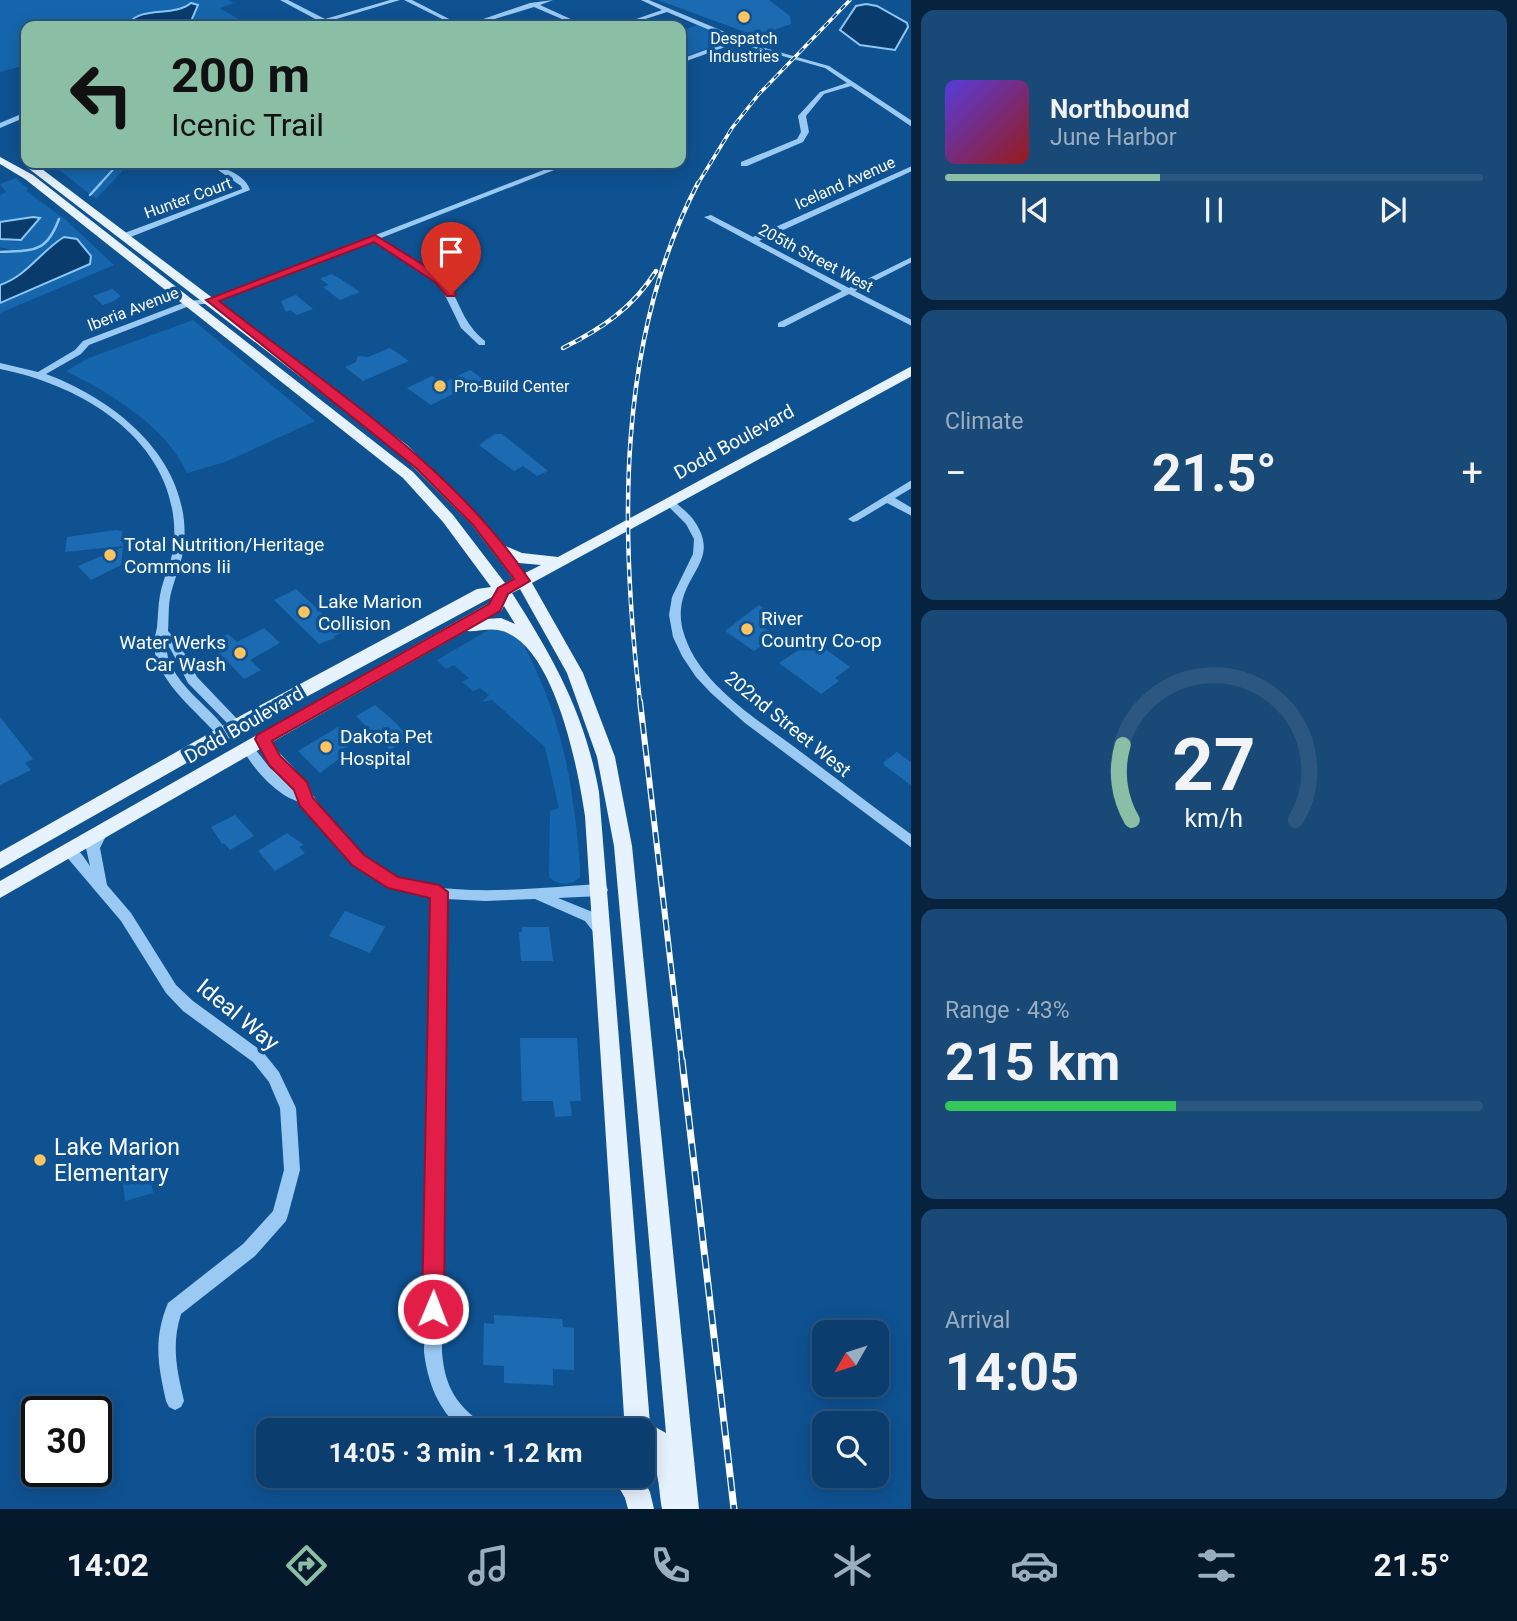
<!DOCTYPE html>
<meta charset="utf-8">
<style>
:root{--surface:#0b3e6e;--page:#194976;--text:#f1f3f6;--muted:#9aaec2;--line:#2b5781;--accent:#8abfa5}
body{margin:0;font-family:Roboto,sans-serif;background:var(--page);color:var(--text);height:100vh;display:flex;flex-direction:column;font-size:26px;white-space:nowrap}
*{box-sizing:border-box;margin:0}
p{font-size:23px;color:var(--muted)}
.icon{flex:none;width:38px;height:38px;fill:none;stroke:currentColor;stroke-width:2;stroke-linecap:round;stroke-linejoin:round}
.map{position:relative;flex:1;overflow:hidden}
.drawer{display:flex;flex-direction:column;gap:10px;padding:10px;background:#06223c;width:606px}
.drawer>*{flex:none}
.hud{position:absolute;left:21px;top:21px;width:665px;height:147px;border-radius:14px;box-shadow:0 4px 18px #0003,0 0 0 2px var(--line);background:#8abfa5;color:#111;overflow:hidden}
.needle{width:46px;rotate:231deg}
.buttons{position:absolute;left:812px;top:1320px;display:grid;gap:14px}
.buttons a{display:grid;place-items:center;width:77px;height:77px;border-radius:14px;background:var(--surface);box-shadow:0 4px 18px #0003,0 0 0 2px var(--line);font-size:35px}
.speed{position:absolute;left:21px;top:1396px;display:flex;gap:14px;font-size:35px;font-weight:700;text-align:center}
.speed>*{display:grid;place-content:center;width:91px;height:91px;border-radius:50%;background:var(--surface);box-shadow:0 4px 18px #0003,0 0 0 2px var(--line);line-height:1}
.speed .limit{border:4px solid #111;border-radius:10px;background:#fff;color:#111}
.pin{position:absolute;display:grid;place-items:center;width:60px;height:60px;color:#fff;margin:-72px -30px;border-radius:50% 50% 50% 0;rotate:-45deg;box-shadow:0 0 7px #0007}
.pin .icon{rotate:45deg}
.me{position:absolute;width:77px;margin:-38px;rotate:1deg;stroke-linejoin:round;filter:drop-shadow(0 0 5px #0008)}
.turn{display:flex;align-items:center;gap:24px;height:147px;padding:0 35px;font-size:32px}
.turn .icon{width:91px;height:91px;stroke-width:2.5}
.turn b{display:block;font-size:49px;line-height:60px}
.big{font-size:52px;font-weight:700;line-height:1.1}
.drawer .widget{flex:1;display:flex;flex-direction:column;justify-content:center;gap:10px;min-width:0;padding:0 24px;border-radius:14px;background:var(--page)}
.drawer .dial{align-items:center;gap:0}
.dial svg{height:182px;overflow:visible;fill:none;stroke:var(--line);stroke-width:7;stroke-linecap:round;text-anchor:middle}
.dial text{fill:var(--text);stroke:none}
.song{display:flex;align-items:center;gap:21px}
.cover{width:84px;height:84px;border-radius:10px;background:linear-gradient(135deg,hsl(250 70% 55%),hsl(0 70% 35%))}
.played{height:7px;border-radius:4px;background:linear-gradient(90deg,var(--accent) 40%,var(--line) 40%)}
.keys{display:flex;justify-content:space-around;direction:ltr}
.heat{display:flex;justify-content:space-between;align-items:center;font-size:38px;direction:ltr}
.charge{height:10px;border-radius:5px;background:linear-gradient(90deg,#34c759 43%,var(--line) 0)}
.trip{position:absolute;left:256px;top:1418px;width:399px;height:70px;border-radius:14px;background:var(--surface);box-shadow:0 4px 18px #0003,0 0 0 2px var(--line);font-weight:700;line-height:70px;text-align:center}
.tabs{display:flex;height:112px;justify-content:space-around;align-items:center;background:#04192c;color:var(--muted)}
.tabs .icon{width:49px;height:49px}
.tabs .active{color:var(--accent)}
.tabs b{font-size:32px;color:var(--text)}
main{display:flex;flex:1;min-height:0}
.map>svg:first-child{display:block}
.green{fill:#1666ad}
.water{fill:#093c6d;stroke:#8cc6f7;stroke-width:2}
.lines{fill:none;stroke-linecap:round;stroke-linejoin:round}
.stream-far1{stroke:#8cc6f7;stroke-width:2}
.stream{stroke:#8cc6f7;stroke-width:2.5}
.building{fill:#1c6bb2}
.minor{fill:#9acaf4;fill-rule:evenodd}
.major{fill:#e7f2ff;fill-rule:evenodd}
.rail-far3-casing{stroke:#fff;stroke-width:3.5}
.rail-far2-casing{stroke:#fff;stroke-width:4.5}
.rail-far1-casing{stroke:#fff;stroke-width:6}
.rail-casing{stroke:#fff;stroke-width:7}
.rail-far3{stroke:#0f5292;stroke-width:2;stroke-dasharray:6;stroke-linecap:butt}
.rail-far2{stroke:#0f5292;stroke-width:2.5;stroke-dasharray:7;stroke-linecap:butt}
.rail-far1{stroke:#0f5292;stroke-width:3.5;stroke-dasharray:11;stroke-linecap:butt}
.rail{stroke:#0f5292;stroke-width:4.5;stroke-dasharray:14;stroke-linecap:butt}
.route{fill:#e11d48;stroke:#92132f;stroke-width:2}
.poi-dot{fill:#ffc45d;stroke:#0f5292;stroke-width:2.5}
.labels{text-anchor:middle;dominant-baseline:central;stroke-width:7;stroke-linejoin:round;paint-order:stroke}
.far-poi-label{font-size:16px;fill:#fff;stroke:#0f5292}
.far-street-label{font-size:16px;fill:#fff;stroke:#0f5292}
.street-label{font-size:19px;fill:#fff;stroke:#0f5292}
.poi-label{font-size:19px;fill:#fff;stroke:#0f5292;text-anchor:start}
.near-street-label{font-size:23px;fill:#fff;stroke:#0f5292}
.near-poi-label{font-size:23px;fill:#fff;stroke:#0f5292;text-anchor:start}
</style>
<main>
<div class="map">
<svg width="912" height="1509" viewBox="0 0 912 1509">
<rect width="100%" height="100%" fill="#0f5292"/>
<!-- green -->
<g class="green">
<path d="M 0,0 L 228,0 L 234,3 L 219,8 L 244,22 L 229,26 L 26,26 L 26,65 L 0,72 Z"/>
<path d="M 697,25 L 729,40 L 681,58 L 681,31 Z"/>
<path d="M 61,163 L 130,163 L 96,199 L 53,165 Z"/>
<path d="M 16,178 L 28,189 L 26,191 L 66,220 L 114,265 L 0,313 L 0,303 L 90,264 L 64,237 C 41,251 27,276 0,285 L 0,255 L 11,250 L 0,247 L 0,239 L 17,242 L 40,219 L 0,222 L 0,195 L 6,192 L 0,184 Z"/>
<path d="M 193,320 L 315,421 L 225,462 L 187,473 C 166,426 110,393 66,371 L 89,358 Z"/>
<path d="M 492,628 L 519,636 C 562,716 572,776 580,865 L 580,877 C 572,886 558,886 549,877 L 550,811 L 559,808 L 545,747 L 492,700 L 482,702 L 489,695 L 480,688 L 473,691 L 462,682 L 469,678 L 454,665 L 446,669 L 437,660 Z"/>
<path d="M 149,1167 L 153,1193 L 125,1201 L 122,1174 Z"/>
</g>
<!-- water -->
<g class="water">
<path d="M 191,3 L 198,5 L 189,26 L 132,26 L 129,23 C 142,6 174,17 191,3 Z"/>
<path d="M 866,4 L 877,6 L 907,23 L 908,27 L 895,50 L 860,45 L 840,30 L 856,6 Z"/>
<path d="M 33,217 L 40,218 L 21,240 L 0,239 L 0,222 Z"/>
<path d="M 64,237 L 77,239 L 91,256 L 90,264 L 0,303 L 0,285 C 27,276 41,251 64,237 Z"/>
</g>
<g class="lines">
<!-- stream-far1 -->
<path class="stream-far1" d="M 99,185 L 119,163"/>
<!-- stream -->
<g class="stream">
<path d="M 90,195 L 101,183"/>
<path d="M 0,252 C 33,250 46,254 59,219"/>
</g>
</g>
<!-- building -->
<g class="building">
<path d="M 658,0 L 769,0 L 790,16 L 791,24 L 756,36 Z"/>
<path d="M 331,274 L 339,278 L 360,292 L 340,300 L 323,287 L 329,285 L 320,279 Z"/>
<path d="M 112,289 L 121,296 L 114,301 L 103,305 L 93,296 Z"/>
<path d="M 296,295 L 313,309 L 297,315 L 290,310 L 286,312 L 281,301 Z"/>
<path d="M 390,348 L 409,361 L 363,381 L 345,367 L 356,362 L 358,356 L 368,357 Z"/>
<path d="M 470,370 L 483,379 L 431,405 L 407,388 L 432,376 L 443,383 Z"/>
<path d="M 495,434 L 502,434 L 548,471 L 537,476 L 523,466 L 514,471 L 479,445 Z"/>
<path d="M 116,530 L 122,531 L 123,546 L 65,552 L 67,537 Z"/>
<path d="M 123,547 L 121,565 L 91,580 L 78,566 Z"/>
<path d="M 296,589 L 342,632 L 333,637 L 335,638 L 319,644 L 274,600 Z"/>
<path d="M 759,605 L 778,618 L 764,628 L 776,635 L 754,651 L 725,631 Z"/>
<path d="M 264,628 L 280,643 L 250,660 L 261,670 L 244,679 L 210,643 L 228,634 L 237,642 Z"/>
<path d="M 817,643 L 850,667 L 835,678 L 839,681 L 821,694 L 779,663 L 808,644 L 812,647 Z"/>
<path d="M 375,705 L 394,721 L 409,738 L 390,750 L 356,716 Z"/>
<path d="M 0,717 L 33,759 L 25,763 L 31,770 L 0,785 Z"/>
<path d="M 338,727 L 354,742 L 339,752 L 343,756 L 320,773 L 298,751 Z"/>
<path d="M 897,752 L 912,763 L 912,786 L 884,765 L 884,762 Z"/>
<path d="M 235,815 L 254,836 L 230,850 L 224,843 L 222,844 L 211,827 Z"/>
<path d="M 287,833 L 304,845 L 299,847 L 305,853 L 275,871 L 258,851 Z"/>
<path d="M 345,911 L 385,927 L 370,953 L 329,936 Z"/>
<path d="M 522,927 L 549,927 L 553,961 L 521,961 L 519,932 L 522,932 Z"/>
<path d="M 520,1038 L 577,1038 L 581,1101 L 570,1101 L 572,1116 L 555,1117 L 553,1101 L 522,1101 Z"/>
<path d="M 494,1315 L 562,1319 L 563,1327 L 574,1328 L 574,1370 L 553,1369 L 553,1385 L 504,1383 L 504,1366 L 483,1365 L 484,1323 L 494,1324 Z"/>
</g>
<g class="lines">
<!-- minor -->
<g class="minor">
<path d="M 280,0 L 288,0 L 325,19 L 390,0 L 400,0 L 313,26 L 304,26 L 319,21 Z"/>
<path d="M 404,0 L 412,0 L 463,26 L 530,3 L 553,0 L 540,5 L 586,26 L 578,26 L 534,7 L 472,26 L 456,26 Z"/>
<path d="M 641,0 L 649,0 L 758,46 L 829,66 L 912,121 L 912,127 L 851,86 L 824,94 L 806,116 L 809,132 L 803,142 L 747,166 L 741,166 L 741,162 L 797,139 L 801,132 L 798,116 L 820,92 L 847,83 L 825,68 L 754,48 L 739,42 L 681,63 L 681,59 L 733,40 L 667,12 L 624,26 L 616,26 L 662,10 Z"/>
<path d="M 26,112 L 26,117 L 0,128 L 0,123 Z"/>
<path d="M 196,163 C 213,163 245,172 250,190 L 128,238 L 122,238 L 122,234 L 242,189 L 241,186 L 218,170 L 196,166 Z"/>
<path d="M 562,163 L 572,163 L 381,238 L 446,281 C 461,304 462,322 485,341 L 485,345 L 479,345 L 461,328 L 440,285 L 374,241 L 214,303 L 192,305 L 89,345 L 81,354 L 46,374 C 118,401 192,461 184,546 C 182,562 175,577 171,593 C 168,605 169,618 168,631 L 180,645 L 197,677 L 241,723 L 243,726 L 241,729 L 233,729 L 188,683 L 171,650 L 166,643 C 166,682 210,704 229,734 L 227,737 L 219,737 C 197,711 159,684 154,648 C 153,641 156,634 157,627 C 158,617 158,606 160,595 C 163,578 172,562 174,544 C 181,444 86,386 0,369 L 0,363 L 38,372 L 75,350 L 83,341 L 188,301 L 210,299 Z"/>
<path d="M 912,166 L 912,171 L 759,241 L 849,288 L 912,257 L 912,262 L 855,291 L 912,320 L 912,326 L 849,294 L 784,327 L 778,327 L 778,323 L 842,291 L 704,217 L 711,215 L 753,237 Z"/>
<path d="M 912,480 L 912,488 L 895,498 L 912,508 L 912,516 L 887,503 L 857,521 L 853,522 L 848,519 Z"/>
<path d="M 669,499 L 673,500 C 680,507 690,514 695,522 C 716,554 694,567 684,595 C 679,609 680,624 685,637 C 702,688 765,724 805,755 C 841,782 876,809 912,835 L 912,848 L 745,723 L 711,693 L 696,677 L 682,656 L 673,637 L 669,615 L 672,597 L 693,554 L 694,539 L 686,524 L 664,502 Z"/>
<path d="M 263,734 L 267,736 C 277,754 293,764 304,781 C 322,810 346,847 375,867 C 429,903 538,887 601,884 L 606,886 L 608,890 L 606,894 L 601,896 L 558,898 L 595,913 L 608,931 L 606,935 L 601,937 L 596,935 L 585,921 L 535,899 L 485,901 L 446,899 L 442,1352 C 444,1375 449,1392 465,1409 C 472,1416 480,1421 484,1430 L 461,1430 C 438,1408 428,1384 424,1352 L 432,897 C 379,891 357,870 324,831 C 318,823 311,811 304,805 C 298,801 290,799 284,795 C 266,783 252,766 241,747 L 243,744 L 251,744 L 270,768 L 296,790 L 267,757 L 257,739 Z"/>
<path d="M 102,827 L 107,828 L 108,832 L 100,848 L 107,885 L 131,913 L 176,985 L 193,1001 L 263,1052 L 279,1072 L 296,1108 L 300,1170 L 288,1215 L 286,1221 L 255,1256 L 181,1314 C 171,1346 177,1370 184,1401 L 181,1407 L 175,1410 L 169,1407 L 166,1401 C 158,1365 153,1339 168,1303 L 243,1244 L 273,1211 L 284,1170 L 280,1108 L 269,1082 L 253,1062 L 183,1011 L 166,993 L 121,921 L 65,855 L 63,851 L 65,847 C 77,843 84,858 90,866 L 86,848 L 97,828 Z"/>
</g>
<!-- major -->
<g class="major">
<path d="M 0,157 L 33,175 L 413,472 L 453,515 L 505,583 L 513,579 L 472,525 L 397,451 L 24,165 L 24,161 L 34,163 L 407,445 L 482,519 L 503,545 L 522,553 L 558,557 L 912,366 L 912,376 L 532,583 L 583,673 L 615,757 L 632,846 L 699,1509 L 662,1509 C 658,1487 660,1462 642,1446 L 642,1430 L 584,1430 L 588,1421 L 597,1417 L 624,1416 L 585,816 C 578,769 554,640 498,630 C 488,628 477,632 466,631 L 0,898 L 0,881 L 489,603 L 492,597 L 243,731 L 0,869 L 0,852 L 231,721 L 477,589 L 491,587 L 443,522 L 403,478 L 25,179 L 0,164 ZM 517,562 L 519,563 L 541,565 L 525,573 ZM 520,589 L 567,673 L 597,757 L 614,846 L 666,1433 L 650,1424 L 599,792 C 585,714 554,659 512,593 ZM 504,606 L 515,624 L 501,618 L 486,619 L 501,611 Z"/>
<path d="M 612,1475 L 641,1475 L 650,1492 L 654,1509 L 628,1509 L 625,1498 Z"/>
</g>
<defs>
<path id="rail-far3" d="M 697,185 L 732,128 L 759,94 L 850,0"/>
<g id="rail-far2">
<path d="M 563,348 C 601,329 633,308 656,271"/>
<path d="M 640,702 C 620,531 616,340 698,183"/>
</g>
<path id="rail-far1" d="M 640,701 L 682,1061"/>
<path id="rail" d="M 682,1060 L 734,1509"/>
</defs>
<!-- rail-far3 casing -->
<use href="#rail-far3" class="rail-far3-casing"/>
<!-- rail-far2 casing -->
<use href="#rail-far2" class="rail-far2-casing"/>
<!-- rail-far1 casing -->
<use href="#rail-far1" class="rail-far1-casing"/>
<!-- rail casing -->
<use href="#rail" class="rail-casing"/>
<!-- rail-far3 -->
<use href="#rail-far3" class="rail-far3"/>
<!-- rail-far2 -->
<use href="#rail-far2" class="rail-far2"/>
<!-- rail-far1 -->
<use href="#rail-far1" class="rail-far1"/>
<!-- rail -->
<use href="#rail" class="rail"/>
</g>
<!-- route -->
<path class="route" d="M 375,235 L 443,277 L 456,294 L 455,296 L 447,296 L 435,282 L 374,242 L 219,301 C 326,385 454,466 530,581 L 508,594 L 500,611 L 272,741 L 280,756 L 307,782 L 313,798 L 364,855 L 398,877 L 439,885 L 448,892 L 444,1309 L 441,1317 L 433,1320 L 426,1317 L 422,1309 L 430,898 L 388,888 L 352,865 L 300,806 L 294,790 L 269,765 L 255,739 L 257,735 L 489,604 L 498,588 L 514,579 L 473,525 L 416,468 L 206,300 Z"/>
<!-- markers -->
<g class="poi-dot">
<circle cx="744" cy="17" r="7"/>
<circle cx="440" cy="386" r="7"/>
<circle cx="110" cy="555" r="7"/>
<circle cx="304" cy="612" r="7"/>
<circle cx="747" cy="629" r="7"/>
<circle cx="240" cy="653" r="7"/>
<circle cx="326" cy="747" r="7"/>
<circle cx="40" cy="1160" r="7"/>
</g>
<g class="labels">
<!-- far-poi labels -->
<g class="far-poi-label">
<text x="744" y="38">Despatch<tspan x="744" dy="18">Industries</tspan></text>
<text x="454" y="386" text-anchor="start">Pro-Build Center</text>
</g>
<!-- far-street labels -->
<g class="far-street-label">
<text transform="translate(845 183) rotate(-24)">Iceland Avenue</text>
<text transform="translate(188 198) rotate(-20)">Hunter Court</text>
<text transform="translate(816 258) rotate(28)">205th Street West</text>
<text transform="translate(133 309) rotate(-21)">Iberia Avenue</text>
</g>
<!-- street labels -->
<g class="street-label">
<text transform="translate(734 442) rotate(-29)">Dodd Boulevard</text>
<text transform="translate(788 724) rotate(39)">202nd Street West</text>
<text transform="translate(244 725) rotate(-30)">Dodd Boulevard</text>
</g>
<!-- poi labels -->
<g class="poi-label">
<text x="124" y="544">Total Nutrition/Heritage<tspan x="124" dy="22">Commons Iii</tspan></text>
<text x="318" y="601">Lake Marion<tspan x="318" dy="22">Collision</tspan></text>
<text x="761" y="618">River<tspan x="761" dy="22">Country Co-op</tspan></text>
<text x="226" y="642" text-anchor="end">Water Werks<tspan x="226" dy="22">Car Wash</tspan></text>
<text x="340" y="736">Dakota Pet<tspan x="340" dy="22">Hospital</tspan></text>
</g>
<!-- near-street labels -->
<g class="near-street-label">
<text transform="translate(238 1015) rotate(39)">Ideal Way</text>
</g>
<!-- near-poi labels -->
<g class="near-poi-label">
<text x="54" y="1147">Lake Marion<tspan x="54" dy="26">Elementary</tspan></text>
</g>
</g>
</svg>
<div class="buttons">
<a><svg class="needle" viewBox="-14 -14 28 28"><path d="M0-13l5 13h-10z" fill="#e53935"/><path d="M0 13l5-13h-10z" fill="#9aaec2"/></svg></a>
<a><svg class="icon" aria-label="search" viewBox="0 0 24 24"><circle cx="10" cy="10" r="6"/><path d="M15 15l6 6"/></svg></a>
</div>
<div class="speed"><div class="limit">30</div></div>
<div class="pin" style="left:451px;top:294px;background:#d93025"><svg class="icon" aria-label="arrive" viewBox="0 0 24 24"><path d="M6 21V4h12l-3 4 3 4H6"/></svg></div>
<svg class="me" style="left:433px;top:1309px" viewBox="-20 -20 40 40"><circle r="17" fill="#e11d48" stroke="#fff" stroke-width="3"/><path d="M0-11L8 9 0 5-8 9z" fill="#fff"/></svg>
<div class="trip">14:05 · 3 min · 1.2 km</div>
<div class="hud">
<div class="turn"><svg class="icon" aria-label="left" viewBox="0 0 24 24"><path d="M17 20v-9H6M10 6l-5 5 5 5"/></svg><div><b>200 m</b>Icenic Trail</div></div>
</div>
</div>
<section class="drawer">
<div class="widget">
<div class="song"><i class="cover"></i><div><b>Northbound</b><p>June Harbor</p></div></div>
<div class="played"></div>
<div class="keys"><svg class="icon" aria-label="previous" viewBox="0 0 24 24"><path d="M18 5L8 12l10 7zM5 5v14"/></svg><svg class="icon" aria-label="pause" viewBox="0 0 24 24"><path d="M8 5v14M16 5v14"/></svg><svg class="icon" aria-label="next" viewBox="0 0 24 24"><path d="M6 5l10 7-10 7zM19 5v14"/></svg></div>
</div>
<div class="widget"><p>Climate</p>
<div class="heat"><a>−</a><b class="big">21.5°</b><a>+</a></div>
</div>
<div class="widget dial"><svg viewBox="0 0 100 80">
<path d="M14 69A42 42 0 1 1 86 69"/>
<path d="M14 69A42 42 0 0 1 10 36" stroke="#8abfa5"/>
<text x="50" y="56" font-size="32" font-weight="700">27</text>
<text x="50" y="72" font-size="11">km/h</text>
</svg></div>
<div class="widget"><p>Range · 43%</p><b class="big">215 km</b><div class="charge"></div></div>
<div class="widget"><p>Arrival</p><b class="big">14:05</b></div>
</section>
</main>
<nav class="tabs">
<b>14:02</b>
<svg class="icon active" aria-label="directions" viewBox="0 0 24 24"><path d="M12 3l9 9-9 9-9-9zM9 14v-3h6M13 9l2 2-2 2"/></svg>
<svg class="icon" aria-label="music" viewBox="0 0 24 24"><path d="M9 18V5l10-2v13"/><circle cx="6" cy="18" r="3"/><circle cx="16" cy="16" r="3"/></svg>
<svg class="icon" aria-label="phone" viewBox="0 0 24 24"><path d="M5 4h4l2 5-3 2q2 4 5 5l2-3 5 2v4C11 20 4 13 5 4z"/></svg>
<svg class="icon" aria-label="climate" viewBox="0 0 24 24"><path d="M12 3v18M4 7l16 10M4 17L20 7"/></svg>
<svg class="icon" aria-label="car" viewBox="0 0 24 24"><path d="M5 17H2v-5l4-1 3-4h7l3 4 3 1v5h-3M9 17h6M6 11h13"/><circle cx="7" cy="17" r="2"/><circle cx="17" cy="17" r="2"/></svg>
<svg class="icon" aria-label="filters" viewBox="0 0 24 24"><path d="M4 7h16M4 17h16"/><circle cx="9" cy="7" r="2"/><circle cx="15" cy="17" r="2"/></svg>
<b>21.5°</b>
</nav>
